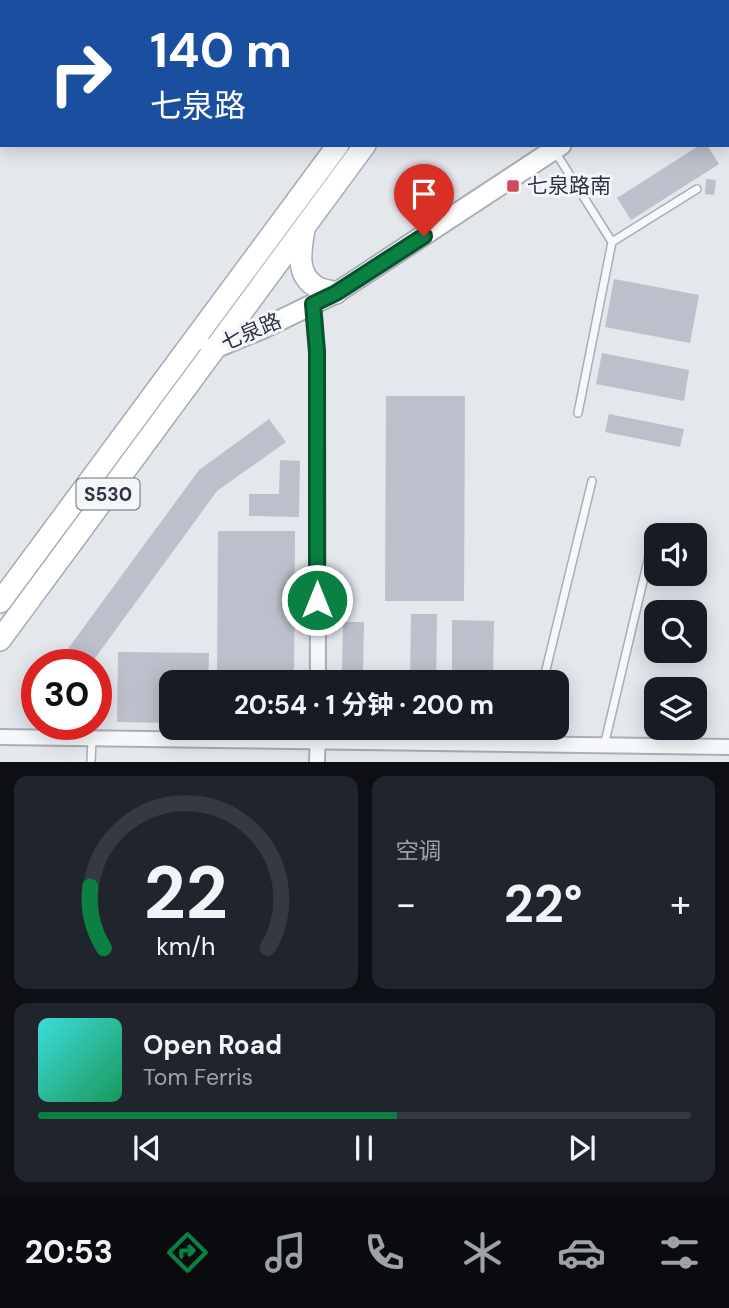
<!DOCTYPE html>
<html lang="zh">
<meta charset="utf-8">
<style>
:root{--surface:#171b24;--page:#20242c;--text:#f1f3f6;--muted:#9ea1a6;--line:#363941;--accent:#0b8043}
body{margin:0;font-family:"DM Sans","Noto Sans SC",sans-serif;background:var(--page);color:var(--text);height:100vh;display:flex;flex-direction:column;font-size:26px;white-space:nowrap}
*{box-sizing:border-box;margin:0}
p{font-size:23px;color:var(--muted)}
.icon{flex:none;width:38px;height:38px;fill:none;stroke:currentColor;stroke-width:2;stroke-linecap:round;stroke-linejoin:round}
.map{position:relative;height:762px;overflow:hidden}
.side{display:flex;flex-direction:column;gap:14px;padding:14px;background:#0d0f14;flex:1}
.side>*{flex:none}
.top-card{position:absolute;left:0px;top:0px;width:730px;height:147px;box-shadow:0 4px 18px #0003;background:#1a4fa0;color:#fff;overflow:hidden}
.tools{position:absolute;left:644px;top:523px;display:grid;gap:14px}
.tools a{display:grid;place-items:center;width:63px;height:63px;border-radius:14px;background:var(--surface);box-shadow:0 4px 18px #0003;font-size:35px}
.speed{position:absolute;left:21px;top:649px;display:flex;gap:14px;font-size:35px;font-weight:700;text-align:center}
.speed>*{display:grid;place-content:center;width:91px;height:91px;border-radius:50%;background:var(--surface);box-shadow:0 4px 18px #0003;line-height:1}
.speed .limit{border:10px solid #d22;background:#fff;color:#111}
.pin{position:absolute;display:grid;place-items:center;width:60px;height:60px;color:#fff;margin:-72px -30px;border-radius:50% 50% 50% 0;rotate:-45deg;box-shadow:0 0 7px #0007}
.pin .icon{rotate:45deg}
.me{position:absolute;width:77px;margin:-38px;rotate:0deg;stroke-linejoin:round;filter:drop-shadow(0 0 5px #0008)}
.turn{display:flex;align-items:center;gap:24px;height:147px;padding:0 35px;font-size:32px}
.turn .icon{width:91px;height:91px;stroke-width:2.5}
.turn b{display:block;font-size:49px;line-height:60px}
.big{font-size:52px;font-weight:700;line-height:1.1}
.side .card{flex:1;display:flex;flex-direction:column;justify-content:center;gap:10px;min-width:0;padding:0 24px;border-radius:14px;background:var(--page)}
.side .dial{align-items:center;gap:0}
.dial svg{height:182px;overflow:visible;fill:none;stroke:var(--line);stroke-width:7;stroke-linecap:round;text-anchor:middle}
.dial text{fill:var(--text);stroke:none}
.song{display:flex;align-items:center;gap:21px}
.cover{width:84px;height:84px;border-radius:10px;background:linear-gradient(135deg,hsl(180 70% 55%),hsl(150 70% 35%))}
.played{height:7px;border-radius:4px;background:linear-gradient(90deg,var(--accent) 55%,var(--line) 55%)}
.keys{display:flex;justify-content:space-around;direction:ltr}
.heat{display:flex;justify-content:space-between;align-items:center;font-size:38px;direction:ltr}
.side .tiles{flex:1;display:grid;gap:14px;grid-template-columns:1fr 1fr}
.card:last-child{grid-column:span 2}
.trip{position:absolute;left:159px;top:670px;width:410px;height:70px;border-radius:14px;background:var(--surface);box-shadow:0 4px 18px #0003;font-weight:700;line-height:70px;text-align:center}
.menu{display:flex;height:112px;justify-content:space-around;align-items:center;background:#090b0e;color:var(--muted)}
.menu .icon{width:49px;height:49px}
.menu .selected{color:var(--accent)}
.menu b{font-size:32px;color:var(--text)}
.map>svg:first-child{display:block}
.building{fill:#bbc0ca}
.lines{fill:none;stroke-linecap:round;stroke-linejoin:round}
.lane-casing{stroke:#a9aeb7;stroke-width:10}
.street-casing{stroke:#a9aeb7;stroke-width:18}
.secondary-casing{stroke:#a9aeb7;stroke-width:23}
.primary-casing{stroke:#a3abb8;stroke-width:24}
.lane{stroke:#f7f8fa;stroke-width:7}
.street{stroke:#f7f8fa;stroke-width:14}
.secondary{stroke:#fff;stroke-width:19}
.primary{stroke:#fff;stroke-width:21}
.route-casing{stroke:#07532c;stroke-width:18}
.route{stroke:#0b8043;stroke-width:12}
.poi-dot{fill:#d1495b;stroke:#f4f6f9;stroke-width:2.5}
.labels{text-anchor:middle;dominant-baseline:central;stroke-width:6;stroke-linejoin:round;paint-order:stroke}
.shield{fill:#f4f6f9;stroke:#676e7b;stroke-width:2}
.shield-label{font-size:19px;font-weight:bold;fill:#2b3445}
.poi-label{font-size:21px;fill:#2b3445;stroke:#f4f6f9;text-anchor:start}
.street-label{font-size:21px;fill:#2b3445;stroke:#f4f6f9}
</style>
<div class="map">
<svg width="729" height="762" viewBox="0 0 729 762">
<rect width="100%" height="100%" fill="#e4e7ec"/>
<!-- building -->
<g class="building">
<path d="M 700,145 L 707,145 L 719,164 L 631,220 L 617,198 Z"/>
<path d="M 706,179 L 716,180 L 714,195 L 705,194 Z"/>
<path d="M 614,279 L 699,295 L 690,343 L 605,327 Z"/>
<path d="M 602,353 L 689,370 L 684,401 L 596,384 Z"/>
<path d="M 386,396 L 465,396 L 464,601 L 385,601 Z"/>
<path d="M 609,414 L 684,429 L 680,447 L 605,432 Z"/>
<path d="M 269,419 L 286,442 L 217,491 L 90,665 L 56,665 L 199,470 Z"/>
<path d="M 280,460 L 300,461 L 299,517 L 249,516 L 249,494 L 279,494 Z"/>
<path d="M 218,531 L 295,531 L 294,682 L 217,682 Z"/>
<path d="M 411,614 L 437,614 L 436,682 L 410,682 Z"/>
<path d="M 452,620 L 494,621 L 493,682 L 452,682 Z"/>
<path d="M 343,622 L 364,622 L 363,674 L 342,674 Z"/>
<path d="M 118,652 L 209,653 L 208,682 L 172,682 L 172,723 L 117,722 Z"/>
<path d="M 335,728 L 488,728 L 488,732 L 335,731 Z"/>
</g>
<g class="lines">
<defs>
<g id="lane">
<path d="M 554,150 L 612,242"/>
<path d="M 578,413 L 612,242 L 697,189"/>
<path d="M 543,682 L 592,481"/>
<path d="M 525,744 L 532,728"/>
<path d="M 604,746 L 654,535"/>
<path d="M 91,762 L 92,739"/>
</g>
<g id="street">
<path d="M 313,304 L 317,352 L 318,682"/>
<path d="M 0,737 L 729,747"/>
<path d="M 317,762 L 318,728"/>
</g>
<g id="secondary">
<path d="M 728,36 L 729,35"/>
<path d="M 210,348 L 215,348 L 266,327 L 336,293 L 561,145"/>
</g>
<g id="primary">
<path d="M 445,2 L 446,0"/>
<path d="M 471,2 L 473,0"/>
<path d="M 304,229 C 301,248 295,274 315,286 C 320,290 330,291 336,293"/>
<path d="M 0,602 L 338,145"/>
<path d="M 0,640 L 365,145"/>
</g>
</defs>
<!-- lane casing -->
<use href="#lane" class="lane-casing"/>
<!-- street casing -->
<use href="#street" class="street-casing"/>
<!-- secondary casing -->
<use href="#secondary" class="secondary-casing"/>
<!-- primary casing -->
<use href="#primary" class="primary-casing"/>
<!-- lane -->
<use href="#lane" class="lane"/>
<!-- street -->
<use href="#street" class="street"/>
<!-- secondary -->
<use href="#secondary" class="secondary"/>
<!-- primary -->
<use href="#primary" class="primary"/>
</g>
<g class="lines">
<defs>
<path id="route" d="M 317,600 L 317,352 L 313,304 L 336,293 L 424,236"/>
</defs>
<!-- route casing -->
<use href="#route" class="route-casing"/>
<!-- route -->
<use href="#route" class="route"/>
</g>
<!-- markers -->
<rect class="poi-dot" x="506" y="179" width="14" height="14" rx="3.5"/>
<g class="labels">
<!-- shield labels -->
<rect class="shield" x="76.5" y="478.5" width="63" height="31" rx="5"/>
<g class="shield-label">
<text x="108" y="494">S530</text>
</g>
<!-- poi labels -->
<g class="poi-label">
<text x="527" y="186">七泉路南</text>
</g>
<!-- street labels -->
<g class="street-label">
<text transform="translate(251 332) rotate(-23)">七泉路</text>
</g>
</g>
</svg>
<div class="tools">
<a><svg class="icon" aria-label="sound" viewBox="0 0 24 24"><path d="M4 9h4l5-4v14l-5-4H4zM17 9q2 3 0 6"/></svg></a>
<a><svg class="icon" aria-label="search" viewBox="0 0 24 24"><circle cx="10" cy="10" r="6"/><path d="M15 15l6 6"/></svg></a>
<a><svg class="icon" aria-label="layers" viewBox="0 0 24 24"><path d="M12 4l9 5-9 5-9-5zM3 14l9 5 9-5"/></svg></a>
</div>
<div class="speed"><div class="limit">30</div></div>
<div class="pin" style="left:424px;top:236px;background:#d93025"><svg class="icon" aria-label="arrive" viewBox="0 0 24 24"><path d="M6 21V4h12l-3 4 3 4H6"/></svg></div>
<svg class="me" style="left:317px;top:600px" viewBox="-20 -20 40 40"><circle r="17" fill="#0b8043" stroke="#fff" stroke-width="3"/><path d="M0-11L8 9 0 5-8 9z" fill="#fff"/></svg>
<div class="trip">20:54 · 1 分钟 · 200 m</div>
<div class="top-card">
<div class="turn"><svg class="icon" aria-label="right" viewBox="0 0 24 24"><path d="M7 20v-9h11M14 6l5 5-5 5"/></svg><div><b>140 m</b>七泉路</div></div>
</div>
</div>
<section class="side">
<div class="tiles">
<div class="card dial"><svg viewBox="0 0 100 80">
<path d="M14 69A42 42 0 1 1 86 69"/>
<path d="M14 69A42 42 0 0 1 8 42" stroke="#0b8043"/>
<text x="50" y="56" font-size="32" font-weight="700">22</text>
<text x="50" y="72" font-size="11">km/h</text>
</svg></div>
<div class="card"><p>空调</p>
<div class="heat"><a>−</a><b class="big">22°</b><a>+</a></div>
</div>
<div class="card">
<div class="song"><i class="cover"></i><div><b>Open Road</b><p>Tom Ferris</p></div></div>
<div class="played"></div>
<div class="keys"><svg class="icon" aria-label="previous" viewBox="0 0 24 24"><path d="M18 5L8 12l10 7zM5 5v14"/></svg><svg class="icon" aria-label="pause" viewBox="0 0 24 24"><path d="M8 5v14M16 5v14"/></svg><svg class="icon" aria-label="next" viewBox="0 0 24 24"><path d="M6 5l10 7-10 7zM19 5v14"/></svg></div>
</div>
</div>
</section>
<nav class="menu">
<b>20:53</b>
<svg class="icon selected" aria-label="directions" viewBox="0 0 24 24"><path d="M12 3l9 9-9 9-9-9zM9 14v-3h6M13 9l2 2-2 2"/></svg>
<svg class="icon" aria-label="music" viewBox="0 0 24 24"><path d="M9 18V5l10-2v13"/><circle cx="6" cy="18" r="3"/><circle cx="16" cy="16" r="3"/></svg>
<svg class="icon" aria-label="phone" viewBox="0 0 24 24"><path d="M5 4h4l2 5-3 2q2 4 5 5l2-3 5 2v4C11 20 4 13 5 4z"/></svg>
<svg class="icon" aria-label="climate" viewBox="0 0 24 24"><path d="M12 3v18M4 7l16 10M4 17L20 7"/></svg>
<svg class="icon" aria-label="car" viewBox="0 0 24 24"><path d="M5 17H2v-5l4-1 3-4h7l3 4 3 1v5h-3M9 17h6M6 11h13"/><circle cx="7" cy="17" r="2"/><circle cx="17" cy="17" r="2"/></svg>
<svg class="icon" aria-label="filters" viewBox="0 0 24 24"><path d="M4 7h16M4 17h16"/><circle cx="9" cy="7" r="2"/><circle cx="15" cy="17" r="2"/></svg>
</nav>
